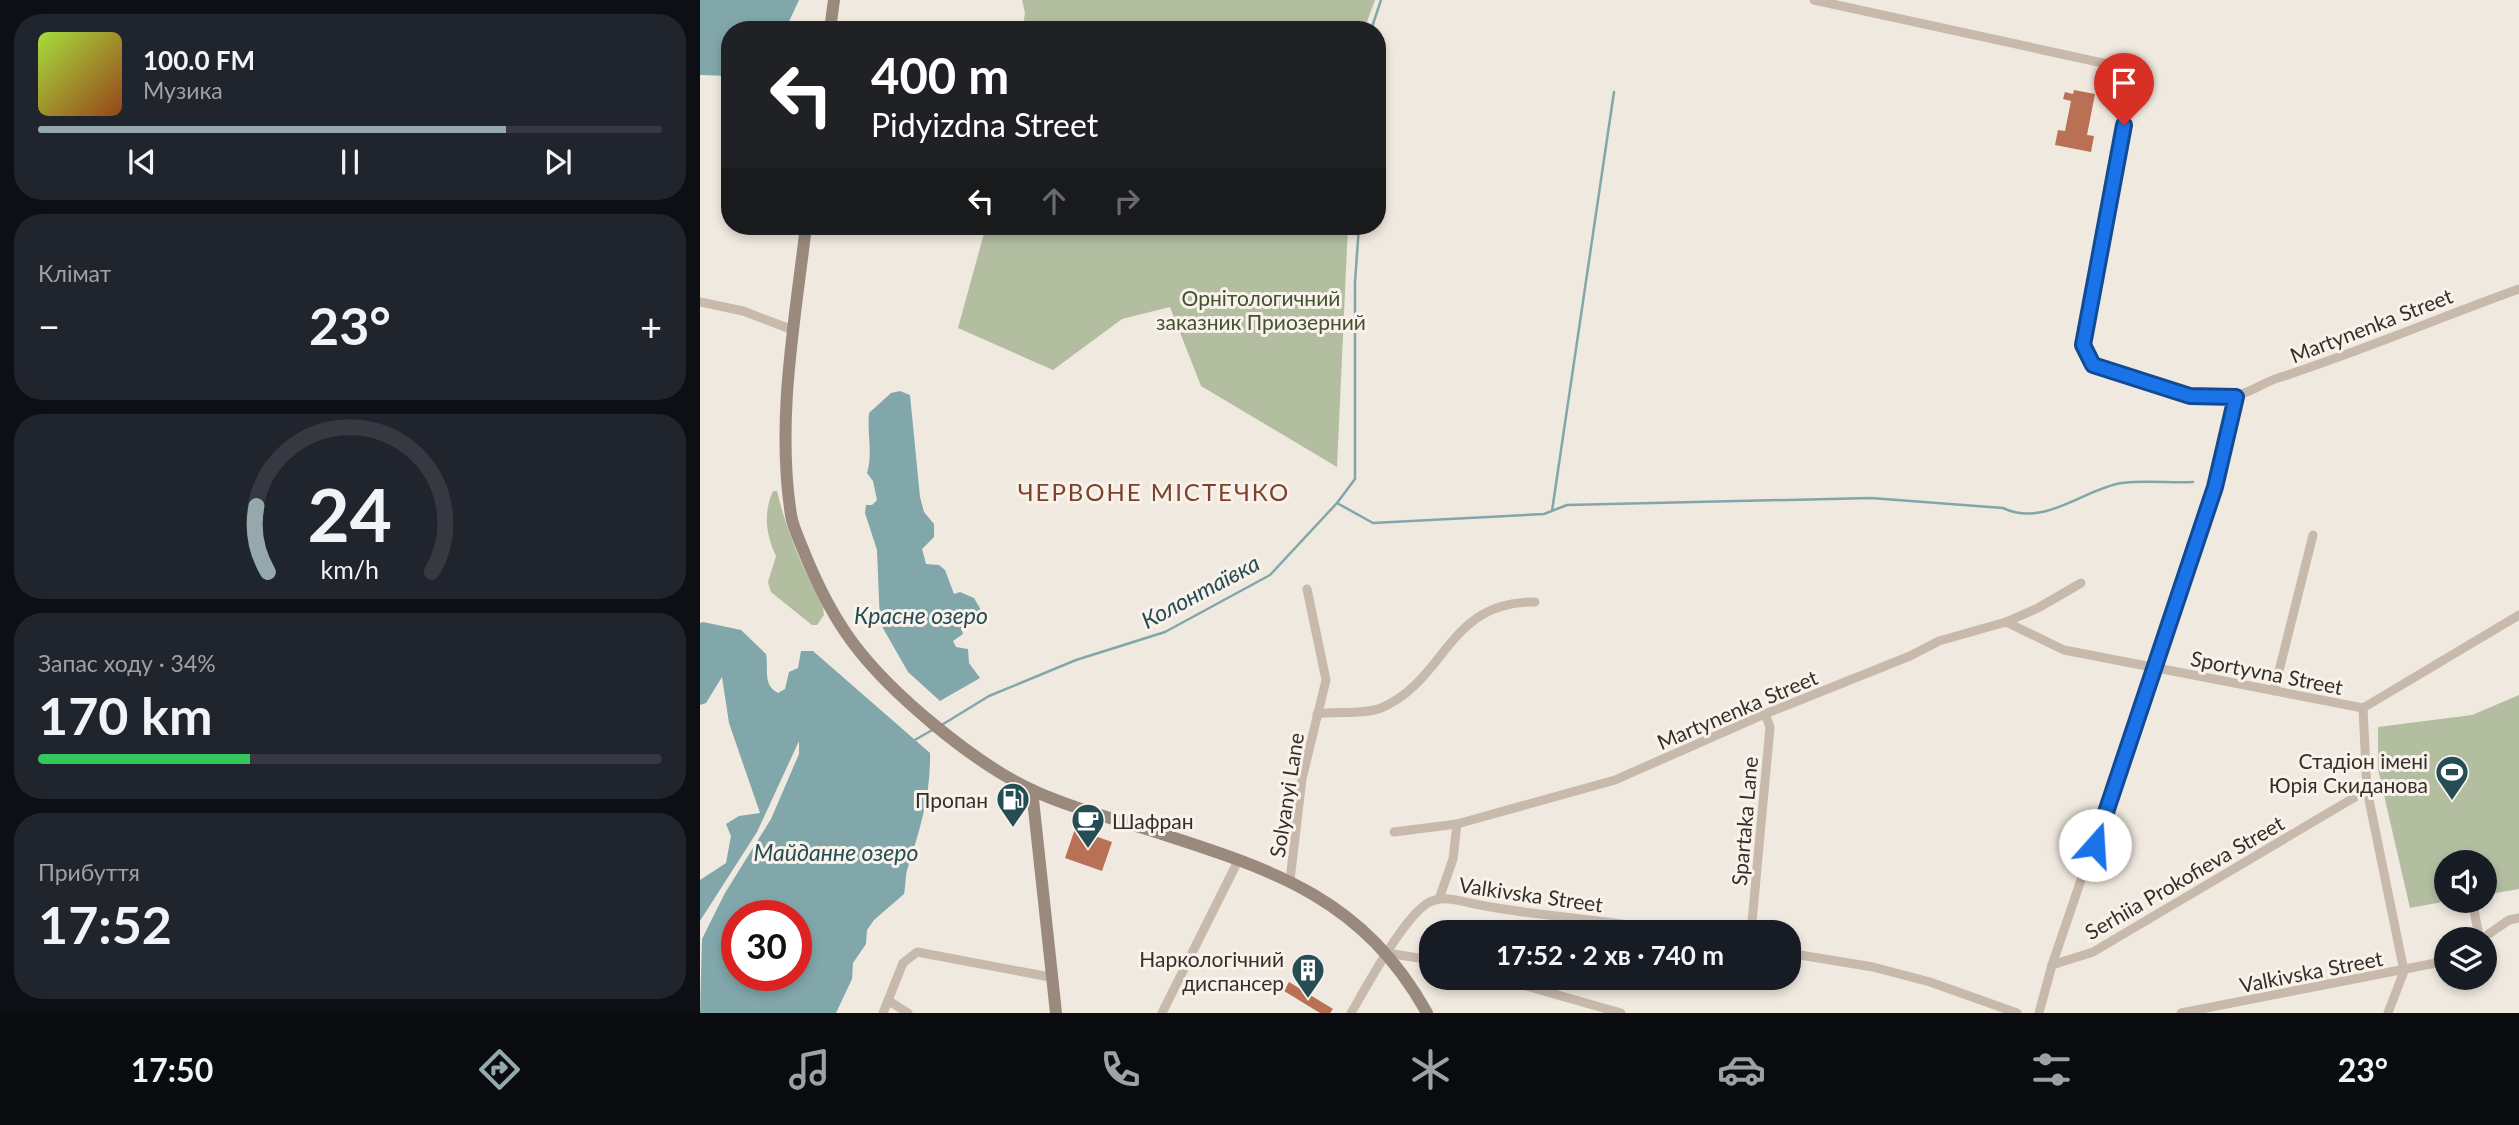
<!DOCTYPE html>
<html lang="uk">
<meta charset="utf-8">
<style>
:root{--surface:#171b24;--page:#20242c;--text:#f1f3f6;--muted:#9ea1a6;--line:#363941;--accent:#95a9ad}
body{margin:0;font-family:Lato,sans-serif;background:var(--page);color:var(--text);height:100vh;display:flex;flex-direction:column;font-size:26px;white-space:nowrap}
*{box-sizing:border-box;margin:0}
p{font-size:23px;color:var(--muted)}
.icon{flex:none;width:38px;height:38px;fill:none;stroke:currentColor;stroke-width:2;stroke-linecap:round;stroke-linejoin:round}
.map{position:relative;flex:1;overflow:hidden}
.side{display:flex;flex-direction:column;gap:14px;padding:14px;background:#0d0f14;width:700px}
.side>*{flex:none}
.top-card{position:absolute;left:21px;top:21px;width:665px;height:214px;border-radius:28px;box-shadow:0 4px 10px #0003;background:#202124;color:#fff;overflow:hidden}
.buttons{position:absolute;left:1734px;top:850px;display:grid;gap:14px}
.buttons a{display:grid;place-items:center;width:63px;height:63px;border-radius:50%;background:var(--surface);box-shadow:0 4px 10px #0003;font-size:35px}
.speed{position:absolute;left:21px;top:900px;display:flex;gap:14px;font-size:35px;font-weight:700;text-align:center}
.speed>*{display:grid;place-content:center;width:91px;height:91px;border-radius:50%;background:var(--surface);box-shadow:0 4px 10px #0003;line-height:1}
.speed .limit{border:10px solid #d22;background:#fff;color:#111}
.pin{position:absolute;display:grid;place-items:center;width:60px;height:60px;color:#fff;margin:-72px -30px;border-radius:50% 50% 50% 0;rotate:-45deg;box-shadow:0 0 7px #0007}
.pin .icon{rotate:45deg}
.me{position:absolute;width:77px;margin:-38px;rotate:19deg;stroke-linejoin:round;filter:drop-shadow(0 0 5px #0008)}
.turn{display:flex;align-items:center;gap:24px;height:147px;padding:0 35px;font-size:32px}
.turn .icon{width:91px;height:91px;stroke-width:2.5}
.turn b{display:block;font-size:49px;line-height:60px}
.lanes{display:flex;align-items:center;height:66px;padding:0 35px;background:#0003;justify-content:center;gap:35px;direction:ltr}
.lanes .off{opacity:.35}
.big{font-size:52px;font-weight:700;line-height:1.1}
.side .card{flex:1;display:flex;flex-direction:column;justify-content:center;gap:10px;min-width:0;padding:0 24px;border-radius:28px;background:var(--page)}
.side .dial{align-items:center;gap:0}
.dial svg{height:182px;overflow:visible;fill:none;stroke:var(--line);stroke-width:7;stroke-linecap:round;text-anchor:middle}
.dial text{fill:var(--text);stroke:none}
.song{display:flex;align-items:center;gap:21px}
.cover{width:84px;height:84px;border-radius:10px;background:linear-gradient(135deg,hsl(80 70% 55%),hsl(20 70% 35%))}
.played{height:7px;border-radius:4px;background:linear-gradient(90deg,var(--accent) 75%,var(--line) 75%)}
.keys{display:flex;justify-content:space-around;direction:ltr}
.heat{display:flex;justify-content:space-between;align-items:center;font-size:38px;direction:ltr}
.charge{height:10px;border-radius:5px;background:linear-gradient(90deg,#34c759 34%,var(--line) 0)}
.trip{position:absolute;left:719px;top:920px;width:382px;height:70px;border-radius:28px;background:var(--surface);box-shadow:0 4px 10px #0003;font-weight:700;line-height:70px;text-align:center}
.tab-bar{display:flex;height:112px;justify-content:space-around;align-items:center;background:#090b0e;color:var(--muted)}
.tab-bar .icon{width:49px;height:49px}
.tab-bar .selected{color:var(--accent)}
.tab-bar b{font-size:32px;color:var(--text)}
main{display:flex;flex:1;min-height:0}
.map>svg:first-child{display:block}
.green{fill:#b3bea0}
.water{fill:#81a7aa;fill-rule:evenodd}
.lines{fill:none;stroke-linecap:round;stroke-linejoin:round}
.stream{stroke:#81a7aa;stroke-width:2.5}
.building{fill:#b97054}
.street{stroke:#c7b9ac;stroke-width:9}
.secondary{stroke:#9a897d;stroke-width:12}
.route-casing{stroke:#114b97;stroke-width:18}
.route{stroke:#1a73e8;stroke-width:12}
.labels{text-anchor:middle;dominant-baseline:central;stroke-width:6;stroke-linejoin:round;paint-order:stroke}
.park-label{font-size:21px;fill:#445130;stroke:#f8f2eb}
.street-label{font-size:21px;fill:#362e2a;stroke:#f8f2eb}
.poi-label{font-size:21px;fill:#362e2a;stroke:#f8f2eb;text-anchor:end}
.water-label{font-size:23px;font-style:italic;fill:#244e53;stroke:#f8f2eb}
.quarter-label{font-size:24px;letter-spacing:2px;fill:#7c422c;stroke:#f8f2eb}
</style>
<main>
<section class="side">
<div class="card">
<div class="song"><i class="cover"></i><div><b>100.0 FM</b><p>Музика</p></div></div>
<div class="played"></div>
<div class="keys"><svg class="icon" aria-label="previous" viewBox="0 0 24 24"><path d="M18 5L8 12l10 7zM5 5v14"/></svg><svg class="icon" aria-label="pause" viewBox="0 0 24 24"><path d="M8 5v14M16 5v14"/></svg><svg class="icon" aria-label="next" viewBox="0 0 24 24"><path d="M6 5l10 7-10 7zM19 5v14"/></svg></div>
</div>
<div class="card"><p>Клімат</p>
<div class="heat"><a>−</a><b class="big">23°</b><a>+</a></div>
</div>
<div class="card dial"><svg viewBox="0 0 100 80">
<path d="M14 69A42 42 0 1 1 86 69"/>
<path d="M14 69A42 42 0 0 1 9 40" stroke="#95a9ad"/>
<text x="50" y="56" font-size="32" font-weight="700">24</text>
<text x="50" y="72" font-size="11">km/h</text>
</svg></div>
<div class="card"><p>Запас ходу · 34%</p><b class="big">170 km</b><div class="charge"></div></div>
<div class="card"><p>Прибуття</p><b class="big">17:52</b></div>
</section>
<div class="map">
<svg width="1819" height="1013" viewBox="0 0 1819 1013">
<rect width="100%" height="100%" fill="#f0e9df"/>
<!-- green -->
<g class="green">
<path d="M 322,0 L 675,0 L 664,30 L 322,30 L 325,13 Z"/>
<path d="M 286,226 L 648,226 L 637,467 L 501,386 L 470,307 L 422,319 L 353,370 L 258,328 Z"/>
<path d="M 73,491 L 77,491 C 87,533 103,569 123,607 L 124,615 L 117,625 L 112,625 L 71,592 L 68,582 L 76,556 C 66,535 63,513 73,491 Z"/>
<path d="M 1819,695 L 1819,889 L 1785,895 L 1785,863 L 1746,863 L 1748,901 L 1710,908 L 1678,769 L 1678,727 L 1772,715 Z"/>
</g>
<!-- water -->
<g class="water">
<path d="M 0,0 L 99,0 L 85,30 L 30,30 L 30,76 L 0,75 Z"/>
<path d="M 200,391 L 210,395 L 220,497 L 224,512 L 234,524 L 234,537 L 222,549 L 226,564 L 239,565 L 245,570 L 254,594 L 260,592 L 274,598 L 285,617 L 268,622 L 261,627 L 263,634 L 253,641 L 256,647 L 268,649 L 269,663 L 280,678 L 240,701 L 208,672 L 180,623 L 177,550 L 165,513 L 166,505 L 172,505 L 177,500 L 173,481 L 167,473 C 173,454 167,433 169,413 L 191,393 Z"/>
<path d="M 3,622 L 41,630 L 66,654 C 69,670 62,684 78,693 L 85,689 L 89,672 L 98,668 L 101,651 L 113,651 L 230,753 C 231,793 220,830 208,867 C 205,875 206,885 204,894 L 174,920 L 167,930 L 166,944 L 153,963 L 152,979 L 136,1013 L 0,1013 L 2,939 L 25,893 L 71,819 L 99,754 L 99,741 L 57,832 L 0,921 L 0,880 L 26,863 L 31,836 L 26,824 L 39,816 L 60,813 L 29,723 L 22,677 L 6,703 L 0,705 L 0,623 ZM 37,915 L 96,915 L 96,975 L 37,975 Z"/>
</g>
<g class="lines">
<!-- stream -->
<g class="stream">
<path d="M 671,30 L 681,0"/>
<path d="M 637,503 L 673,523 L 844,514 L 867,505 L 1171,498 L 1303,508 C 1345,528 1385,488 1422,483 C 1445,480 1470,483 1493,482"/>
<path d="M 852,511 L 914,92"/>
<path d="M 240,726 L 289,696 L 376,660 L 465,632 L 570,575 L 637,503 L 655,479 L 655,282 L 659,226"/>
<path d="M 213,741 L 234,729"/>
</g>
</g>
<!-- building -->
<g class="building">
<path d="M 1374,90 L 1395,94 L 1387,135 L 1394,136 L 1391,152 L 1355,145 L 1358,130 L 1365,131 L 1371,101 L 1363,99 L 1365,92 L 1373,94 Z"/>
<path d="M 375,829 L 412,842 L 402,871 L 365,858 Z"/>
<path d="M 589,982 L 633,1009 L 630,1013 L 620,1013 L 584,991 Z"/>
</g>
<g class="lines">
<!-- street -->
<g class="street">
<path d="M 1114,0 L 1435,70 L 1383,345 L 1393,365 C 1439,379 1485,401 1533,396 C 1547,395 1564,382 1578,378 C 1659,352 1738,318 1819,289"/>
<path d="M 0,302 L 43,311 L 93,330"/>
<path d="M 1306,622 L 1364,650 L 1663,708"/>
<path d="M 1574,691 L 1613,535"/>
<path d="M 617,714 C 636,711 663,715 681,708 C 747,680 747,601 835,602"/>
<path d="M 694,832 L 757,824 L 915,780 L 1065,714 L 1210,656 L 1239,641 L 1306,622 L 1338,608 L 1381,583"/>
<path d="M 590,880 L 602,779 L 626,680 L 607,589"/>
<path d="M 739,899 L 753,859 L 757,824"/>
<path d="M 1772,901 L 1780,940"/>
<path d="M 1051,933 L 1070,727 L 1065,714"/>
<path d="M 1780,940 L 1809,920 L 1819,918"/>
<path d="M 686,953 L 732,960"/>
<path d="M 1088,953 L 1173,967 L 1230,982 L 1317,1013"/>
<path d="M 1352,965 L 1393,952 L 1667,790"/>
<path d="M 798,978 L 921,1013"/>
<path d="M 189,1001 L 208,1013"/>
<path d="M 183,1013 L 203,963 L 217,952 L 350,977"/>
<path d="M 462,1013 L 539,859"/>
<path d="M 651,1013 C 666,988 707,910 732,901 C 746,895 766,903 780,905 C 845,918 912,919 977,933"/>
<path d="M 1339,1013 L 1352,965 L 1515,487 L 1537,396"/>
<path d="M 1481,1013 L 1746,961"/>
<path d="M 1688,1013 L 1704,971 L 1667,790 L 1663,708 L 1819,615"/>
</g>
<!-- secondary -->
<g class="secondary">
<path d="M 130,30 L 134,0"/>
<path d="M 106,226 C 95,320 76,420 91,515 C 93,528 100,541 104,552 C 117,584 132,615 153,643 C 191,694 274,763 332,790 C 373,809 419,820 462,834 C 577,871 664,900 727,1013"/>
<path d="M 332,790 L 356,1013"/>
</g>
</g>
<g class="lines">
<defs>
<path id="route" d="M 1395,845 L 1515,487 L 1536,397 L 1490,396 L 1393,365 L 1383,345 L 1424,125"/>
</defs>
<!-- route casing -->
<use href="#route" class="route-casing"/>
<!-- route -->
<use href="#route" class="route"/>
</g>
<!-- icons -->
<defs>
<symbol id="stadium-pin" viewBox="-11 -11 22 30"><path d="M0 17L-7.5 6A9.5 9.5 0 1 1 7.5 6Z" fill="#244e53" stroke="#f8f2eb"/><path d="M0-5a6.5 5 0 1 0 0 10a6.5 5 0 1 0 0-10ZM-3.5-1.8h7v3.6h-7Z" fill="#fff"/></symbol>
<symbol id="fuel-pin" viewBox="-11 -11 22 30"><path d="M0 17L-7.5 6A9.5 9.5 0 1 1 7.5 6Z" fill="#244e53" stroke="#f8f2eb"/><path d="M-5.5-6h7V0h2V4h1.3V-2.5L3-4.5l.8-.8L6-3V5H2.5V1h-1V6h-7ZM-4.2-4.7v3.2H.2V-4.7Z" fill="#fff"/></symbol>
<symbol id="cafe-pin" viewBox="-11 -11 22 30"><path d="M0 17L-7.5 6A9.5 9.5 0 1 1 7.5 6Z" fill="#244e53" stroke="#f8f2eb"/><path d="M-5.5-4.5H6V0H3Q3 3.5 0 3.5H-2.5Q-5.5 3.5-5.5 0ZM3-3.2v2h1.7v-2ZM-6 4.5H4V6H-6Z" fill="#fff"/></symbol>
<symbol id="building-pin" viewBox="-11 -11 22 30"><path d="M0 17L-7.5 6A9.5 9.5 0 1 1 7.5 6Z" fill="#244e53" stroke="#f8f2eb"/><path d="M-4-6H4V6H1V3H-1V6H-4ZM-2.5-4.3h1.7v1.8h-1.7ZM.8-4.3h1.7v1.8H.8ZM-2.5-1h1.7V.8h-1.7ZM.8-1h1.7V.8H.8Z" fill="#fff"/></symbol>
</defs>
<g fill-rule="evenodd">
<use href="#stadium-pin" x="1733" y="753" width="38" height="52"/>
<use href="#fuel-pin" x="294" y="780" width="38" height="52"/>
<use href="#cafe-pin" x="369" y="801" width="38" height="52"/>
<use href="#building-pin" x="589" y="951" width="38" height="52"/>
</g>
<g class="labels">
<!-- park labels -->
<g class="park-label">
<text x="561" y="297">Орнiтологичний<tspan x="561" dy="24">заказник Приозерний</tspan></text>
</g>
<!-- street labels -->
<g class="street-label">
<text transform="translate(1671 325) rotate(-21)">Martynenka Street</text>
<text transform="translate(1567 672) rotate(11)">Sportyvna Street</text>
<text transform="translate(1037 709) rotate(-23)">Martynenka Street</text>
<text transform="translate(586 795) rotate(-81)">Solyanyi Lane</text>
<text transform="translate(1044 821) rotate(-85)">Spartaka Lane</text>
<text transform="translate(1484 877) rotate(-30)">Serhiia Prokofieva Street</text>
<text transform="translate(831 894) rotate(8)">Valkivska Street</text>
<text transform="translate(1611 971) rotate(-11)">Valkivska Street</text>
</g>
<!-- poi labels -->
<g class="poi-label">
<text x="1728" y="760">Стадiон імені<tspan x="1728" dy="24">Юрія Скиданова</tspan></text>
<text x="288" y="799">Пропан</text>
<text x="412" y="820" text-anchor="start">Шафран</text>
<text x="584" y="958">Наркологічний<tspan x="584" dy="24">диспансер</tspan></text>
</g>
<!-- water labels -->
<g class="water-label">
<text transform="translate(500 591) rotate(-28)">Колонтаївка</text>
<text x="221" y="615">Красне озеро</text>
<text x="136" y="852">Майданне озеро</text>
</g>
<!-- quarter labels -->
<g class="quarter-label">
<text x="454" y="491">ЧЕРВОНЕ МІСТЕЧКО</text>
</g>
</g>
</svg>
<div class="buttons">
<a><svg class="icon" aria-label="sound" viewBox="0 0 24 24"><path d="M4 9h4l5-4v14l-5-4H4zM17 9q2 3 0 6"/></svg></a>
<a><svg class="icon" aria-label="layers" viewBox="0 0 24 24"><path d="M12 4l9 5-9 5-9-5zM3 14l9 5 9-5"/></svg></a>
</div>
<div class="speed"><div class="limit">30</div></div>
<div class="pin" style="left:1424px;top:125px;background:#d93025"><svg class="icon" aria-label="arrive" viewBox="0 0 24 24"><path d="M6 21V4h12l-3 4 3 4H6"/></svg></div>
<svg class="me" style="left:1395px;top:845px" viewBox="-20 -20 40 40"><circle r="19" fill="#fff"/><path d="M0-13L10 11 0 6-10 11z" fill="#1a73e8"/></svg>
<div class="trip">17:52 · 2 хв · 740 m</div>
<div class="top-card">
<div class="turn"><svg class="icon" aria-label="left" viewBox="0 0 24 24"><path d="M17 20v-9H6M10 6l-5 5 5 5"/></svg><div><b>400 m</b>Pidyizdna Street</div></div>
<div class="lanes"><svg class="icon" aria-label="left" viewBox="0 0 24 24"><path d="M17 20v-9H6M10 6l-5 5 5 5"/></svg><svg class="icon off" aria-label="ahead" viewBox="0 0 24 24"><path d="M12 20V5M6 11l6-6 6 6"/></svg><svg class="icon off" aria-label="right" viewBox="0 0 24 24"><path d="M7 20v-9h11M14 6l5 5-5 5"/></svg></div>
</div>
</div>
</main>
<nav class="tab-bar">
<b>17:50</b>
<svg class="icon selected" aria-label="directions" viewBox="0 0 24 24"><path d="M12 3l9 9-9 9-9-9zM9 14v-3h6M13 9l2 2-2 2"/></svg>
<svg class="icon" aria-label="music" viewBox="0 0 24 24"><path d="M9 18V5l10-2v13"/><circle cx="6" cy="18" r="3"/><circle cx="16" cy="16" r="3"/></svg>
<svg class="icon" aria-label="phone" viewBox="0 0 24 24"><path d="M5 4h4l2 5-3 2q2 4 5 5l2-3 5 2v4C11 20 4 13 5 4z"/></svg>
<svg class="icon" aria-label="climate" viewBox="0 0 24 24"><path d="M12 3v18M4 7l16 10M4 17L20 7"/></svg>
<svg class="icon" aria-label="car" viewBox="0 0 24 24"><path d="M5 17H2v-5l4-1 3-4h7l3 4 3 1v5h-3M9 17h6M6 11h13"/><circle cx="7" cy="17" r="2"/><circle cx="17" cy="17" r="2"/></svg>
<svg class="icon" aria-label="filters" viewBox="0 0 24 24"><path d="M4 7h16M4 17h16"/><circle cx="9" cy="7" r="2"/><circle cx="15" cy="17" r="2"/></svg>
<b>23°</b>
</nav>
